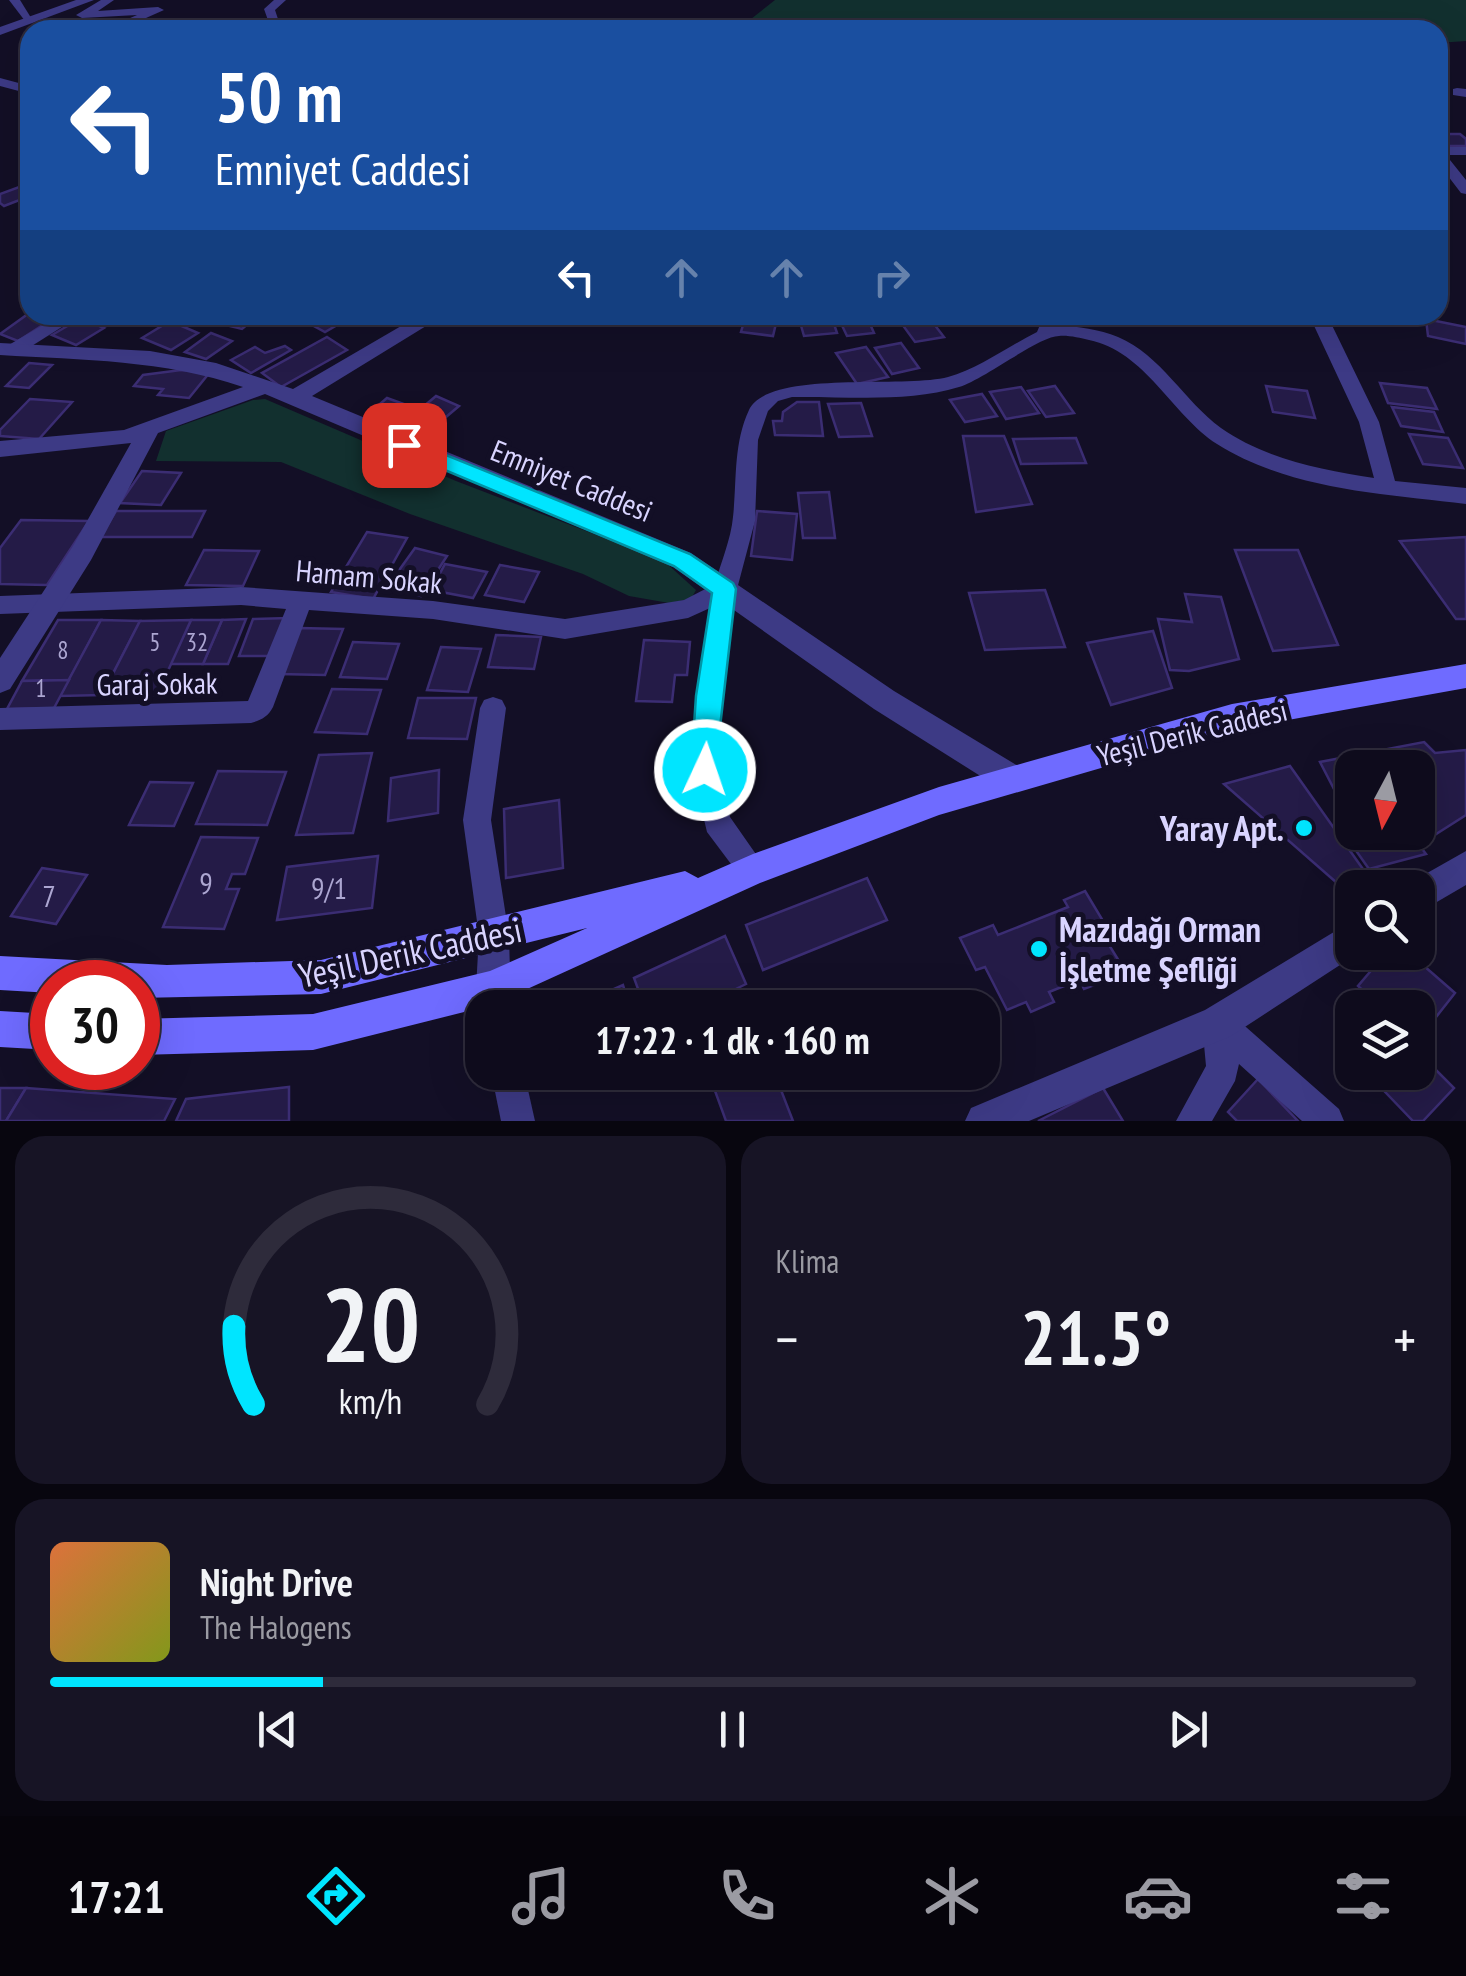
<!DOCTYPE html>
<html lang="tr">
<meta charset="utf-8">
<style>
:root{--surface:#0e0b1c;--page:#171425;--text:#f1f3f6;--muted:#9b9ba3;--line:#2e2b3b;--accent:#00e5ff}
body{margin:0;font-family:"PT Sans Narrow",sans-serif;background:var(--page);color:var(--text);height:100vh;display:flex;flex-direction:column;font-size:38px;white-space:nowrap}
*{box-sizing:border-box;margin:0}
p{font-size:32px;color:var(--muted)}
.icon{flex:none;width:55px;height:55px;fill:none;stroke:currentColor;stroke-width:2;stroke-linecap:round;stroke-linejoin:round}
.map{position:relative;height:1121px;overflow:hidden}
.side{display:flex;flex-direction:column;gap:15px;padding:15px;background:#08060f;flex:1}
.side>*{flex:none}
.top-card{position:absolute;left:20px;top:20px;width:1428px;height:305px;border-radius:30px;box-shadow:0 10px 40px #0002,0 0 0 2px var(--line);background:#1a4fa0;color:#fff;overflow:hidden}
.needle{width:65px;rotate:187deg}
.tools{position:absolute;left:1335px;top:750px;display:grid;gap:20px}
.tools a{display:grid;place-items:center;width:100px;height:100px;border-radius:20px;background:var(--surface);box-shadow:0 10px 40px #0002,0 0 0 2px var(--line);font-size:50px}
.speed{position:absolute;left:30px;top:960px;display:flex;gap:20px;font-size:50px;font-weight:700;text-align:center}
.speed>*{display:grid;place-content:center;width:130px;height:130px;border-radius:50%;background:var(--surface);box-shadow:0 10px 40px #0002,0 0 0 2px var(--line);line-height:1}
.speed .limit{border:15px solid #d22;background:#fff;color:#111}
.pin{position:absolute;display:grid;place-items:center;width:85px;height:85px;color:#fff;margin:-42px;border-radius:20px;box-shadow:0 5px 15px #0006}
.me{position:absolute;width:110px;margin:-55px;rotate:3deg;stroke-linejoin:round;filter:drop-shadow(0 0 8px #0008)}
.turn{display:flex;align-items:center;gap:35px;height:210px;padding:0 30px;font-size:45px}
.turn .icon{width:130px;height:130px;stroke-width:2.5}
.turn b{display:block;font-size:70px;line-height:85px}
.lanes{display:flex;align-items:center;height:95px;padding:0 30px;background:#0003;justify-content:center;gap:50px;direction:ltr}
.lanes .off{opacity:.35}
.big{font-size:75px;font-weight:600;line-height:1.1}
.side .widget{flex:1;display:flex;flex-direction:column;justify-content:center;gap:15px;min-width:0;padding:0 35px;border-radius:30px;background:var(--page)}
.side .dial{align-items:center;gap:0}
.dial svg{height:260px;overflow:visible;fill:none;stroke:var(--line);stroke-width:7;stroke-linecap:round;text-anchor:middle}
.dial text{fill:var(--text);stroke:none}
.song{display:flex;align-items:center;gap:30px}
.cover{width:120px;height:120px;border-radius:15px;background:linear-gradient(135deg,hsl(20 70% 55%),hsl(70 70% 35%))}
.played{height:10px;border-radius:5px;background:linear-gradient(90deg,var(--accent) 20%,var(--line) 20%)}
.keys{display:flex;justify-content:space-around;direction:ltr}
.heat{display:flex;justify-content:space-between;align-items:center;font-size:55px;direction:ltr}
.side .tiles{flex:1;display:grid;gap:15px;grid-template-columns:1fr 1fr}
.widget:last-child{grid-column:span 2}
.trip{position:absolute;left:465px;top:990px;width:535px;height:100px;border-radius:30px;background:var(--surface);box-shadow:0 10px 40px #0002,0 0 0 2px var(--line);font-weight:600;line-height:100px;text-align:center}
.tabs{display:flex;height:160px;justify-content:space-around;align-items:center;background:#06040b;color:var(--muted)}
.tabs .icon{width:70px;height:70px}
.tabs .selected{color:var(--accent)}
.tabs b{font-size:45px;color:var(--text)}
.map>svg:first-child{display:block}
.green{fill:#12302f}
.building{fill:#241b47;stroke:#3b2d73;stroke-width:2.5}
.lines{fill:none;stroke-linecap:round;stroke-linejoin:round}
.minor{fill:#3d3a85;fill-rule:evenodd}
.tertiary{fill:#3d3a85;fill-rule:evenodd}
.secondary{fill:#6f6bff;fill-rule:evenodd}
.route{fill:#00e5ff;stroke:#0095a6;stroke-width:2.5}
.poi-dot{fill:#00e5ff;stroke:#130f26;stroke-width:4}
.labels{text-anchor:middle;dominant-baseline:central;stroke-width:10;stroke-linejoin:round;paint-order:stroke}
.number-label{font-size:25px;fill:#aca6d1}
.street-label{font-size:30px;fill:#d9d4ff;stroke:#130f26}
.near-number-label{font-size:30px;fill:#aca6d1}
.near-poi-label{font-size:35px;font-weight:bold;fill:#d9d4ff;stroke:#130f26;text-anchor:end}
.near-street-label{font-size:35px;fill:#d9d4ff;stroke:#130f26}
</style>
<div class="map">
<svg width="1466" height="1121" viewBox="0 0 1466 1121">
<rect width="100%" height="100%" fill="#130f26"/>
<!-- green -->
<g class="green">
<path d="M 775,0 L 1466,0 L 1466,41 L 1438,43 L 1438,30 L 765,30 L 751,19 Z"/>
<path d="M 265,399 L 456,481 L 664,561 L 696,590 L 691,599 L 669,603 L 629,596 L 583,574 L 410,514 L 281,462 L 156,461 L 166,431 L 253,400 Z"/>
</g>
<!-- building -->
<g class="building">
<path d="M 1438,134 L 1460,134 L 1466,139 L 1466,146 L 1441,146 Z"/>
<path d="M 22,186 L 30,196 L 4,206 L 0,203 L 0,194 Z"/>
<path d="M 28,314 L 49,321 L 18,341 L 0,334 Z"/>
<path d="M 227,315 L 259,315 L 242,329 L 217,323 Z"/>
<path d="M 309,315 L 346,315 L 351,317 L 325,332 L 301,319 Z"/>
<path d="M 746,315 L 778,315 L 773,336 L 741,332 Z"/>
<path d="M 798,315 L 831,315 L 837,333 L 804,336 Z"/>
<path d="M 837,315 L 866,315 L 874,333 L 847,336 Z"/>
<path d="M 927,315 L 944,337 L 915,342 L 899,320 Z"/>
<path d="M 81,318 L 104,328 L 76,345 L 52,335 Z"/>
<path d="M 1426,319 L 1466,327 L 1466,344 L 1428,336 Z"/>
<path d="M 170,321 L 198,333 L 171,350 L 142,338 Z"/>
<path d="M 211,333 L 232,341 L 206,359 L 185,352 Z"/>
<path d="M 327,337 L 347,350 L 281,387 L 262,373 Z"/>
<path d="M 901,343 L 919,368 L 892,374 L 875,348 Z"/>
<path d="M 285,346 L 291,350 L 251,373 L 231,360 L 255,347 L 265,353 Z"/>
<path d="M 866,347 L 888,377 L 857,384 L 836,353 Z"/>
<path d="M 29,363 L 52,365 L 29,388 L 6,386 Z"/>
<path d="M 181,370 L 210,372 L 189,398 L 158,395 L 163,389 L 134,386 L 143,375 Z"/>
<path d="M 1380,383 L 1427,388 L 1437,409 L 1388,403 Z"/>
<path d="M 1055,386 L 1074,413 L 1046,417 L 1028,391 Z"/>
<path d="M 1266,386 L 1307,391 L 1315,418 L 1273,412 Z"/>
<path d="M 1021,387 L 1039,413 L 1006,419 L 990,392 Z"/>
<path d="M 982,394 L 997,416 L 965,422 L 950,400 Z"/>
<path d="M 436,396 L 459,406 L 433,428 L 410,418 Z"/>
<path d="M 387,398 L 412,407 L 385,431 L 360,421 Z"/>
<path d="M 30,399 L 72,402 L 39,439 L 0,436 L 0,430 Z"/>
<path d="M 797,402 L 819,402 L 823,436 L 775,435 L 773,421 L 782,421 L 783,412 Z"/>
<path d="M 861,403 L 872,436 L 839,437 L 828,404 Z"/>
<path d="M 1392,407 L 1434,412 L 1443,432 L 1401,426 Z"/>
<path d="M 1409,434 L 1448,438 L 1463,468 L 1423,464 Z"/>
<path d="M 963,436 L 1004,436 L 1032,504 L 976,512 Z"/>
<path d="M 1076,438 L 1086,463 L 1021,464 L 1013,439 Z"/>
<path d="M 142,471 L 181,473 L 161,505 L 120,503 Z"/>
<path d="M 829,492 L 835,538 L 803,538 L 798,493 Z"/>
<path d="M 116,511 L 205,511 L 192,537 L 100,537 Z"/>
<path d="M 757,511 L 797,514 L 792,560 L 751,556 Z"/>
<path d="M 21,520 L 89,521 L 47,585 L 0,584 L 0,548 Z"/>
<path d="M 367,532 L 407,538 L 373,599 L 331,592 Z"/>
<path d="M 1466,537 L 1466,619 L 1456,619 L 1400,541 Z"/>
<path d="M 415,548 L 447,556 L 421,596 L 387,587 Z"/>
<path d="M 204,550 L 259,551 L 243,586 L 186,585 Z"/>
<path d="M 1235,550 L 1298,550 L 1338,645 L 1273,651 Z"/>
<path d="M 445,564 L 487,572 L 473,598 L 431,590 Z"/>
<path d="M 500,565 L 539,572 L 524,602 L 485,595 Z"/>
<path d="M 1045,590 L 1065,647 L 985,650 L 969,593 Z"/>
<path d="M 1185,594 L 1221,597 L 1239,659 L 1189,671 L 1170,670 L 1158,619 L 1192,622 Z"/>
<path d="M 288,618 L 275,656 L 239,656 L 253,619 Z"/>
<path d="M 246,619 L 228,664 L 203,664 L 222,620 Z"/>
<path d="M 58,620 L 101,620 L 69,680 L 22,681 Z"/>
<path d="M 101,620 L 140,621 L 102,695 L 60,696 Z"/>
<path d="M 191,620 L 222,620 L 203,664 L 170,664 Z"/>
<path d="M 191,620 L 157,695 L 102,695 L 140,621 Z"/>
<path d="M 299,628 L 343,629 L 325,675 L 279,674 Z"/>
<path d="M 1153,631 L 1172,688 L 1111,705 L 1087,643 Z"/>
<path d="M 496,635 L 541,637 L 534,669 L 488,667 Z"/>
<path d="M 644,640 L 690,642 L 687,675 L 675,675 L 672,702 L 636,701 Z"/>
<path d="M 353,642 L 399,644 L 387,679 L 340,677 Z"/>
<path d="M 441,647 L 481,649 L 468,692 L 427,690 Z"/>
<path d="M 69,680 L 54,708 L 7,709 L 22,681 Z"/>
<path d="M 332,689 L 381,690 L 367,734 L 315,732 Z"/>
<path d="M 418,698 L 476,698 L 467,739 L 408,738 Z"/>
<path d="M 1424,742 L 1435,753 L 1466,750 L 1466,815 L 1433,836 L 1418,827 L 1418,768 L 1352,768 L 1352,792 L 1336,793 L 1320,762 Z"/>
<path d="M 372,753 L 353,833 L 296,835 L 319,755 Z"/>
<path d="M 1290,766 L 1365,872 L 1337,883 L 1224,784 Z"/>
<path d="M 439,770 L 438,813 L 388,821 L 391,778 Z"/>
<path d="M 218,771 L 286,772 L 267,825 L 196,824 Z"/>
<path d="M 150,782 L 193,783 L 174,826 L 129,825 Z"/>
<path d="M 559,800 L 563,868 L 506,878 L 504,809 Z"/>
<path d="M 1356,832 L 1409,832 L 1426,854 L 1369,869 L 1345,835 Z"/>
<path d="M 201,837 L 258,838 L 245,874 L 232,874 L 226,889 L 239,889 L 224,929 L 163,927 Z"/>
<path d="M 378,856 L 372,908 L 277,920 L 287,867 Z"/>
<path d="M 42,868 L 87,875 L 56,924 L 11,916 Z"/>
<path d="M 867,878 L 887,920 L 763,970 L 746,925 Z"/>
<path d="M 1085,891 L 1103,921 L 1096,924 L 1119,961 L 1096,972 L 1102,982 L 1084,989 L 1079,980 L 1049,992 L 1054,1002 L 1031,1012 L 1026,1002 L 1007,1010 L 985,967 L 976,970 L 960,938 L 993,925 L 998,935 L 1068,907 L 1064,900 Z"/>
<path d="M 725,936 L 746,984 L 697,1008 L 645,1008 L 634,978 Z"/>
<path d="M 1387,952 L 1408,952 L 1455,993 L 1418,1040 L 1418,1008 L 1382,1008 L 1358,986 Z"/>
<path d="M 623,985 L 630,1008 L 571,1008 Z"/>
<path d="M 1418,1052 L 1454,1088 L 1423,1121 L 1413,1121 L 1366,1072 L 1418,1072 Z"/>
<path d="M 728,1072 L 774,1072 L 793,1121 L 726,1121 L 711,1080 Z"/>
<path d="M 1258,1079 L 1298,1121 L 1237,1121 L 1228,1112 Z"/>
<path d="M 289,1087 L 289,1121 L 176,1121 L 186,1099 Z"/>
<path d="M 0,1088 L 26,1088 L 6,1121 L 0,1121 Z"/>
<path d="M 26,1088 L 175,1099 L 164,1121 L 6,1121 Z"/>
<path d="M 1103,1088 L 1123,1121 L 1038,1121 Z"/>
</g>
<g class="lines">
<!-- minor -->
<g class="minor">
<path d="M 9,0 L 20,0 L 33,21 L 25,21 Z"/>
<path d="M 101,0 L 114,0 L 98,11 L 158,7 L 164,10 L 119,30 L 103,30 L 137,15 L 82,18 L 76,15 Z"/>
<path d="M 274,0 L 286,0 L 275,10 L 278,19 L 311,30 L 292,30 L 269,23 L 264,9 Z"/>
<path d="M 0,78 L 30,86 L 30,94 L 0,86 Z"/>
<path d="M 1457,88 L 1466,89 L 1466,97 L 1453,95 L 1453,89 Z"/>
<path d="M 1438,147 L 1466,147 L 1466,155 L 1446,155 L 1466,180 L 1466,194 L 1461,193 L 1438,163 Z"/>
<path d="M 1438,231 L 1446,233 L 1446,239 L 1438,241 Z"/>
<path d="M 60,315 L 81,315 L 19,354 L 7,354 L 7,346 Z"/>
<path d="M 1044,315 L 1062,315 L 1058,325 C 1078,327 1099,329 1118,337 C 1161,355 1184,401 1221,428 C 1265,459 1322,470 1374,478 L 1359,422 L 1309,315 L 1327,315 L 1379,422 L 1395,481 L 1466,488 L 1466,504 C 1384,494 1290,490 1217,444 C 1172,415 1145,351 1089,340 C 1080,338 1068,335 1059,336 C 1039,336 985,379 959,387 C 907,403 845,396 792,397 L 778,401 L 768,411 L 758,440 L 755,521 L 737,589 L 722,696 L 718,770 L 730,817 L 767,870 L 763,880 L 753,884 L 743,880 L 707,832 L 692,770 L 696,696 L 710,608 L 688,618 L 565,639 L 433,619 L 309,610 L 273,707 C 268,717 261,720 251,723 L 0,730 L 0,708 L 248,701 L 286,609 L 241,605 L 0,614 L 0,596 L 241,587 L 433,601 L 565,619 L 684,600 L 715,584 C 721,562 731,539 733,517 C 737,481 733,444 749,410 C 769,369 902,389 948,377 C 978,369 1009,346 1037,332 Z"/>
<path d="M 493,697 L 502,700 L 506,708 L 491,820 L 509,936 L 511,1008 L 482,1008 L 482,1016 L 476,988 L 479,936 L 463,820 L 480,708 L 484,700 Z"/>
<path d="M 1218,1007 L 1229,1012 L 1339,1109 L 1344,1121 L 1302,1121 L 1239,1064 L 1235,1081 L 1212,1121 L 1176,1121 L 1206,1066 L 1202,1023 L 1207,1012 Z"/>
<path d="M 491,1072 L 524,1072 L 535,1121 L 501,1121 Z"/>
</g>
<!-- tertiary -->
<g class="tertiary">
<path d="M 76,0 L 94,0 L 0,35 L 0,27 Z"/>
<path d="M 420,315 L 444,315 L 312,396 L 691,553 L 894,691 L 1023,769 L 1027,779 L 1023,789 L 1012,793 L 1001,789 L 874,709 L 673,567 L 265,394 L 158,433 L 91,560 L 10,689 L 0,693 L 0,658 L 73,546 L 131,443 L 0,457 L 0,441 L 124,430 L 243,387 C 164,360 83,360 0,355 L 0,343 L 150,351 L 216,363 L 293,389 Z"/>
<path d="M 1466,851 L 1466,885 L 1418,913 L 1418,888 L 1406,885 Z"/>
<path d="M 1352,921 L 1352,952 L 1360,952 L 1231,1036 L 1029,1121 L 965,1121 L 971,1108 L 1205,1010 Z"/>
</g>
<!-- secondary -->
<g class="secondary">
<path d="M 1466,664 L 1466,688 L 1232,730 L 939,815 L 760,883 L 492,1005 L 313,1050 L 138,1055 L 138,1019 L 313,1014 L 490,971 L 587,928 L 321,994 L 138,998 L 138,982 L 52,982 L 52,993 L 0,990 L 0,956 L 167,965 L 321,960 L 685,871 L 698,878 L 753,854 L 939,787 L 1232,704 Z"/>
<path d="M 0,1011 L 52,1014 L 52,1050 L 0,1047 Z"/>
</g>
</g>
<!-- route -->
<path class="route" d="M 404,438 L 690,554 L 733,583 L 736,589 L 714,779 L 705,783 L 695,779 L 691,770 L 696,696 L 712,593 L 674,566 L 397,450 L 394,445 Z"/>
<!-- markers -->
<g class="poi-dot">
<circle cx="1304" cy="828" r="10"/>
<circle cx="1039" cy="949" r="10"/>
</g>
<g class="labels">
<!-- number labels -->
<g class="number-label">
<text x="155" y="642">5</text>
<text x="197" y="642">32</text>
<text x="63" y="650">8</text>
<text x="41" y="688">1</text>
</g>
<!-- street labels -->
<g class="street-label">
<text transform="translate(572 480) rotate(22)">Emniyet Caddesi</text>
<text transform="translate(369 576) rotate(5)">Hamam Sokak</text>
<text transform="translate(157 683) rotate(-1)">Garaj Sokak</text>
<text transform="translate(1192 732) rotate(-14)">Yeşil Derik Caddesi</text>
</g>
<!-- near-number labels -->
<g class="near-number-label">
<text x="206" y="882">9</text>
<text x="329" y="887">9/1</text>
<text x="49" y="895">7</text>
</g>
<!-- near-poi labels -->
<g class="near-poi-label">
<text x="1284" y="828">Yaray Apt.</text>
<text x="1059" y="929" text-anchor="start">Mazıdağı Orman<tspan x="1059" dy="40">İşletme Şefliği</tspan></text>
</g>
<!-- near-street labels -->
<g class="near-street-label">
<text transform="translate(410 952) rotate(-12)">Yeşil Derik Caddesi</text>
</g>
</g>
</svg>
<div class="tools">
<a><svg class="needle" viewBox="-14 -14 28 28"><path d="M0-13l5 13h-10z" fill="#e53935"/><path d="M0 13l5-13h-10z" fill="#9b9ba3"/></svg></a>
<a><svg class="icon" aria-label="search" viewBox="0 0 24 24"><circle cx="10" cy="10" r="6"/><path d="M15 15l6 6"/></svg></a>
<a><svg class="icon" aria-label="layers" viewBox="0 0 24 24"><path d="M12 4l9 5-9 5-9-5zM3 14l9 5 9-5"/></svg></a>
</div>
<div class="speed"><div class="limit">30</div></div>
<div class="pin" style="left:404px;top:445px;background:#d93025"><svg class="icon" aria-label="arrive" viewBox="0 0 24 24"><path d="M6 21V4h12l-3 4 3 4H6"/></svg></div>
<svg class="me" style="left:705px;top:770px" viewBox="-20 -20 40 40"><circle r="17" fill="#00e5ff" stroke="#fff" stroke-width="3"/><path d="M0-11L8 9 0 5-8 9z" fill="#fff"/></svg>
<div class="trip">17:22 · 1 dk · 160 m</div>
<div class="top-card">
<div class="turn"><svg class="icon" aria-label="left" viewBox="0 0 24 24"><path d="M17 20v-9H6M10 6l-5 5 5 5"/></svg><div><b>50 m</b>Emniyet Caddesi</div></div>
<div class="lanes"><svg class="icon" aria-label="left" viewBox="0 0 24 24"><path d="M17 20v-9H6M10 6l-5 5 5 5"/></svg><svg class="icon off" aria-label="ahead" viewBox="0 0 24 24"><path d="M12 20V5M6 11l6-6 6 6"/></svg><svg class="icon off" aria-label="ahead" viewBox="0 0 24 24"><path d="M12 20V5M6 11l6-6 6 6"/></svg><svg class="icon off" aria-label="right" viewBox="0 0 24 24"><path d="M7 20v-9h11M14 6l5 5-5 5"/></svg></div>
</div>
</div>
<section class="side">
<div class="tiles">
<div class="widget dial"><svg viewBox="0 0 100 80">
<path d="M14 69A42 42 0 1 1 86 69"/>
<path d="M14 69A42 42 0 0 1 8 45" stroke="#00e5ff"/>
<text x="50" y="56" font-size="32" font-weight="700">20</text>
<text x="50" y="72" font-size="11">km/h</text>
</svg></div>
<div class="widget"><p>Klima</p>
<div class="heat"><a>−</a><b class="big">21.5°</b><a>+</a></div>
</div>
<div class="widget">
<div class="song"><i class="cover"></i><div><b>Night Drive</b><p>The Halogens</p></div></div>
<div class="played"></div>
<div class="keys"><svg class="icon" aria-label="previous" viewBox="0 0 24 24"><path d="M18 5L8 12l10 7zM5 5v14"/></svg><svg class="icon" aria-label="pause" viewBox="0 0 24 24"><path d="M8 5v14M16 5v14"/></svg><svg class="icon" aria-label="next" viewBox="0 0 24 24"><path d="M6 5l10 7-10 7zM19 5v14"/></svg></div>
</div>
</div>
</section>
<nav class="tabs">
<b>17:21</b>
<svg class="icon selected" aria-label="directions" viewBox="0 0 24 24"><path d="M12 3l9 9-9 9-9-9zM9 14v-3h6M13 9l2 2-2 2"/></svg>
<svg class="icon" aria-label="music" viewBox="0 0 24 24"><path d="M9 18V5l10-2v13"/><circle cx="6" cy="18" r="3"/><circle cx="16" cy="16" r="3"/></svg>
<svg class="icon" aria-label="phone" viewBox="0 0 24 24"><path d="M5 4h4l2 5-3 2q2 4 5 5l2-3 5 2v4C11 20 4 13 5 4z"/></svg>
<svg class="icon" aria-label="climate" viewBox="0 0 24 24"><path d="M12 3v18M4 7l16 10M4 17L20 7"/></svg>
<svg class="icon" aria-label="car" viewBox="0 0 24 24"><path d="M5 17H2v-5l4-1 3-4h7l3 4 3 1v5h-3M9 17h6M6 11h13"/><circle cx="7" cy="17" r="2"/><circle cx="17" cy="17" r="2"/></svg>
<svg class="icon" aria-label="filters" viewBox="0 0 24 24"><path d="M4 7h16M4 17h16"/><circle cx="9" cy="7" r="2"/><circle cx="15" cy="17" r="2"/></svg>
</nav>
